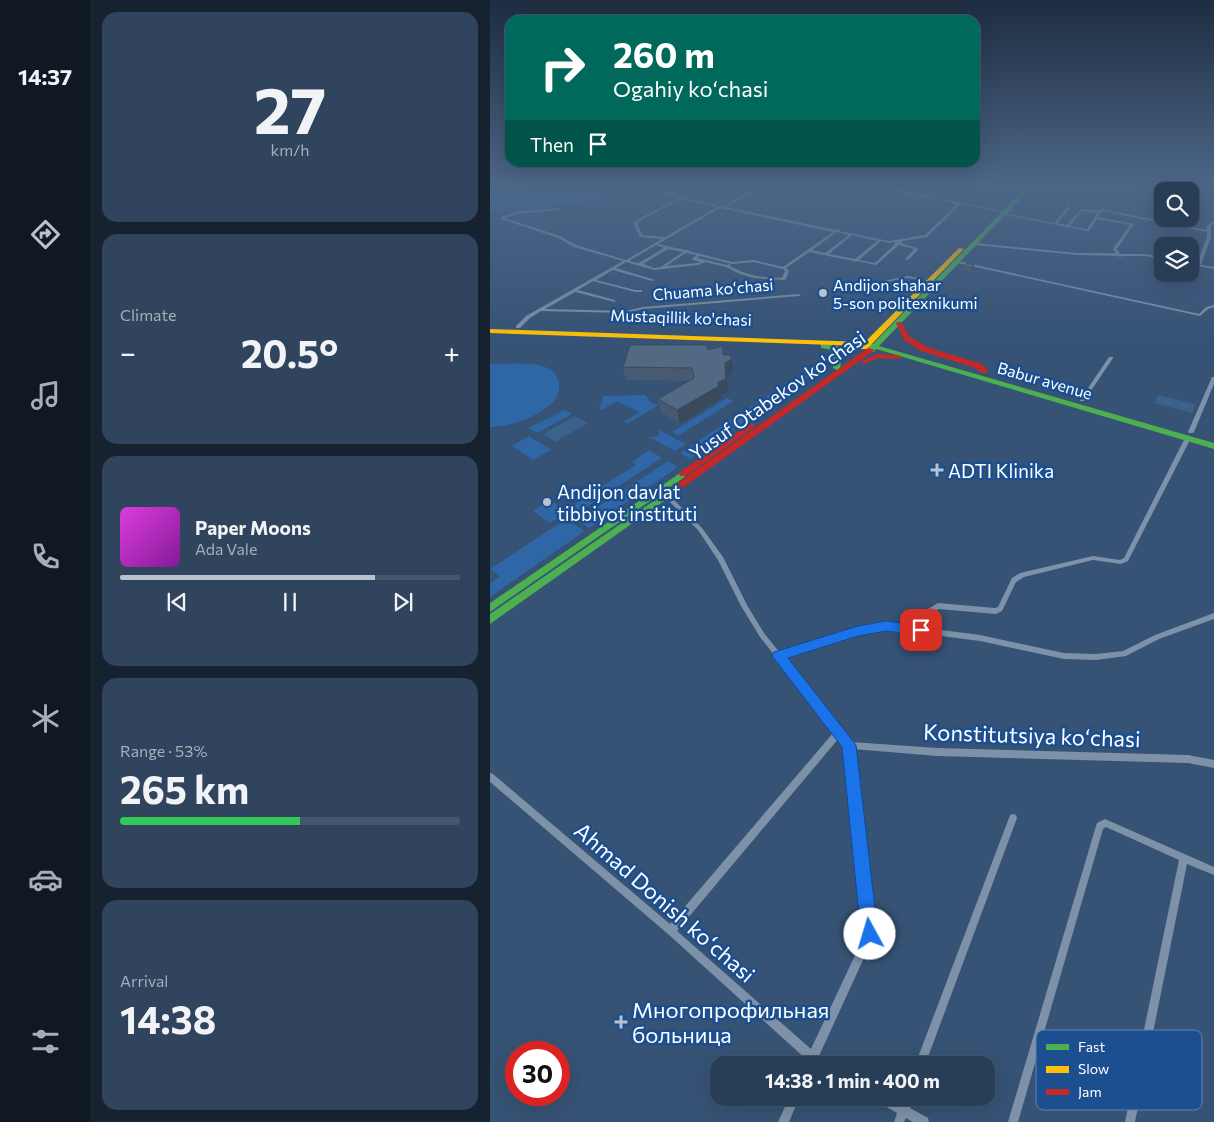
<!DOCTYPE html>
<meta charset="utf-8">
<style>
:root{--surface:#283e57;--page:#30455d;--text:#f1f3f6;--muted:#a5aeba;--line:#44576d;--accent:#b9c2ce}
body{margin:0;font-family:Commissioner,sans-serif;background:var(--page);color:var(--text);height:100vh;display:flex;flex-direction:column;font-size:19px;white-space:nowrap}
*{box-sizing:border-box;margin:0}
p{font-size:16px;color:var(--muted)}
.icon{flex:none;width:28px;height:28px;fill:none;stroke:currentColor;stroke-width:2;stroke-linecap:round;stroke-linejoin:round}
.map{position:relative;flex:1;overflow:hidden}
.side{display:flex;flex-direction:column;gap:12px;padding:12px;background:#162230;width:400px}
.side>*{flex:none}
.top-card{position:absolute;left:15px;top:15px;width:475px;height:152px;border-radius:15px;box-shadow:0 5px 20px #0002,0 0 0 1px var(--line);background:#00695c;color:#fff;overflow:hidden}
.fabs{position:absolute;left:664px;top:182px;display:grid;gap:10px}
.fabs a{display:grid;place-items:center;width:45px;height:45px;border-radius:10px;background:var(--surface);box-shadow:0 5px 20px #0002,0 0 0 1px var(--line);font-size:25px}
.speed{position:absolute;left:15px;top:1041px;display:flex;gap:10px;font-size:25px;font-weight:700;text-align:center}
.speed>*{display:grid;place-content:center;width:65px;height:65px;border-radius:50%;background:var(--surface);box-shadow:0 5px 20px #0002,0 0 0 1px var(--line);line-height:1}
.speed .limit{border:8px solid #d22;background:#fff;color:#111}
.pin{position:absolute;display:grid;place-items:center;width:42px;height:42px;color:#fff;margin:-21px;border-radius:10px;box-shadow:0 2px 8px #0006}
.me{position:absolute;width:55px;margin:-28px;rotate:354deg;stroke-linejoin:round;filter:drop-shadow(0 0 4px #0008)}
.turn{display:flex;align-items:center;gap:18px;height:105px;padding:0 25px;font-size:22px}
.turn .icon{width:65px;height:65px;stroke-width:2.5}
.turn b{display:block;font-size:35px;line-height:42px}
.then{display:flex;align-items:center;height:48px;padding:0 25px;background:#0003;gap:10px;font-size:19px}
.big{font-size:38px;font-weight:700;line-height:1.1}
.side .card{flex:1;display:flex;flex-direction:column;justify-content:center;gap:8px;min-width:0;padding:0 18px;border-radius:15px;background:var(--page)}
.side .dial{align-items:center;gap:0}
.dial b{font-size:65px;line-height:1}
.song{display:flex;align-items:center;gap:15px}
.cover{width:60px;height:60px;border-radius:8px;background:linear-gradient(135deg,hsl(300 70% 55%),hsl(290 70% 35%))}
.played{height:5px;border-radius:2px;background:linear-gradient(90deg,var(--accent) 75%,var(--line) 75%)}
.keys{display:flex;justify-content:space-around;direction:ltr}
.heat{display:flex;justify-content:space-between;align-items:center;font-size:28px;direction:ltr}
.charge{height:8px;border-radius:4px;background:linear-gradient(90deg,#34c759 53%,var(--line) 0)}
.trip{position:absolute;left:220px;top:1056px;width:285px;height:50px;border-radius:15px;background:var(--surface);box-shadow:0 5px 20px #0002,0 0 0 1px var(--line);font-weight:700;line-height:50px;text-align:center}
main{display:flex;flex:1;min-height:0}
.tabs{display:flex;flex-direction:column;width:90px;justify-content:space-around;align-items:center;background:#101923;color:var(--muted)}
.tabs .icon{width:35px;height:35px}
.tabs .current{color:var(--accent)}
.tabs b{font-size:22px;color:var(--text)}
.map>svg:first-child{display:block}
.green{fill:#2f66a5}
.water{fill:#3b618d}
.lines{fill:none;stroke-linecap:round;stroke-linejoin:round}
.street{fill:#7d92a8;fill-rule:evenodd}
.fast{fill:#4caf50;fill-rule:evenodd}
.slow{fill:#ffc107;fill-rule:evenodd}
.jam{fill:#c62828;fill-rule:evenodd}
.wall{fill:#475a72}
.shaded-wall{fill:#394a5c}
.building{fill:#526984;stroke:#394a5c}
.route{fill:#1a73e8;stroke:#114b97}
.poi-dot{fill:#b9c2ce;stroke:#1b4f8f;stroke-width:2}
.labels{text-anchor:middle;dominant-baseline:central;stroke-width:5;stroke-linejoin:round;paint-order:stroke}
.far-poi-label{font-size:16px;fill:#fff;stroke:#1b4f8f;text-anchor:start}
.far-street-label{font-size:16px;fill:#fff;stroke:#1b4f8f}
.street-label{font-size:19px;fill:#fff;stroke:#1b4f8f}
.poi-label{font-size:19px;fill:#fff;stroke:#1b4f8f;text-anchor:start}
.near-street-label{font-size:22px;fill:#fff;stroke:#1b4f8f}
.near-poi-label{font-size:22px;fill:#fff;stroke:#1b4f8f;text-anchor:start}
.key{fill:#1b4f8f;stroke:#5f84b1;stroke-width:1}
.key-label{font-size:14px;fill:#fff}
</style>
<main>
<nav class="tabs">
<b>14:37</b>
<svg class="icon current" aria-label="directions" viewBox="0 0 24 24"><path d="M12 3l9 9-9 9-9-9zM9 14v-3h6M13 9l2 2-2 2"/></svg>
<svg class="icon" aria-label="music" viewBox="0 0 24 24"><path d="M9 18V5l10-2v13"/><circle cx="6" cy="18" r="3"/><circle cx="16" cy="16" r="3"/></svg>
<svg class="icon" aria-label="phone" viewBox="0 0 24 24"><path d="M5 4h4l2 5-3 2q2 4 5 5l2-3 5 2v4C11 20 4 13 5 4z"/></svg>
<svg class="icon" aria-label="climate" viewBox="0 0 24 24"><path d="M12 3v18M4 7l16 10M4 17L20 7"/></svg>
<svg class="icon" aria-label="car" viewBox="0 0 24 24"><path d="M5 17H2v-5l4-1 3-4h7l3 4 3 1v5h-3M9 17h6M6 11h13"/><circle cx="7" cy="17" r="2"/><circle cx="17" cy="17" r="2"/></svg>
<svg class="icon" aria-label="filters" viewBox="0 0 24 24"><path d="M4 7h16M4 17h16"/><circle cx="9" cy="7" r="2"/><circle cx="15" cy="17" r="2"/></svg>
</nav>
<section class="side">
<div class="card dial"><b>27</b><p>km/h</p></div>
<div class="card"><p>Climate</p>
<div class="heat"><a>−</a><b class="big">20.5°</b><a>+</a></div>
</div>
<div class="card">
<div class="song"><i class="cover"></i><div><b>Paper Moons</b><p>Ada Vale</p></div></div>
<div class="played"></div>
<div class="keys"><svg class="icon" aria-label="previous" viewBox="0 0 24 24"><path d="M18 5L8 12l10 7zM5 5v14"/></svg><svg class="icon" aria-label="pause" viewBox="0 0 24 24"><path d="M8 5v14M16 5v14"/></svg><svg class="icon" aria-label="next" viewBox="0 0 24 24"><path d="M6 5l10 7-10 7zM19 5v14"/></svg></div>
</div>
<div class="card"><p>Range · 53%</p><b class="big">265 km</b><div class="charge"></div></div>
<div class="card"><p>Arrival</p><b class="big">14:38</b></div>
</section>
<div class="map">
<svg width="724" height="1122" viewBox="0 0 724 1122">
<rect width="100%" height="100%" fill="#365274"/>
<!-- green -->
<g class="green">
<path d="M 28,184 L 113,184 L 137,189 L 96,201 L 28,212 L 26,208 L 8,213 L 6,210 L 0,211 L 0,193 Z"/>
<path d="M 0,364 C 15,364 41,362 55,367 C 61,369 66,373 68,380 C 79,408 21,428 0,427 Z"/>
<path d="M 329,367 L 330,369 L 200,459 L 190,453 L 320,368 Z"/>
<path d="M 156,395 L 160,402 L 169,405 L 137,424 L 134,422 L 149,412 L 127,401 L 112,410 L 109,408 L 114,396 Z"/>
<path d="M 237,398 L 243,401 L 188,436 L 182,432 Z"/>
<path d="M 75,410 L 82,414 L 47,433 L 38,428 Z"/>
<path d="M 169,430 L 196,444 L 185,451 L 159,437 L 165,437 L 169,434 Z"/>
<path d="M 39,436 L 61,450 L 43,460 L 22,446 Z"/>
<path d="M 159,450 L 172,458 L 84,515 L 76,509 L 146,465 L 142,462 Z"/>
<path d="M 178,461 L 188,467 L 99,528 L 88,520 Z"/>
<path d="M 60,500 L 65,503 L 72,515 L 60,523 L 43,511 Z"/>
<path d="M 76,519 L 95,531 L 0,597 L 0,583 L 10,577 L 0,569 Z"/>
</g>
<!-- water -->
<g class="water">
<path d="M 668,395 L 705,404 L 702,413 L 664,403 Z"/>
<path d="M 85,416 L 98,423 L 65,442 L 53,434 Z"/>
</g>
<g class="lines">
<!-- street -->
<g class="street">
<path d="M 23,184 L 28,184 L 0,193 L 0,191 Z"/>
<path d="M 190,184 L 194,184 L 180,193 L 180,194 L 233,207 L 273,184 L 277,184 L 236,207 L 346,230 L 349,229 L 349,231 L 399,241 L 435,235 L 467,204 L 369,184 L 376,184 L 518,212 L 516,213 L 471,204 L 437,237 L 413,241 L 411,243 L 429,249 L 418,260 L 415,259 L 424,249 L 409,245 L 386,265 L 367,261 L 365,262 L 363,261 L 319,252 L 296,268 L 299,271 L 296,279 L 294,280 L 265,278 L 250,274 L 236,267 L 215,262 L 208,265 L 164,270 L 136,262 L 126,268 L 165,280 L 162,281 L 123,270 L 106,280 L 145,290 L 152,290 L 152,292 L 145,292 L 103,281 L 88,290 L 125,300 L 125,302 L 85,292 L 55,309 L 136,311 L 153,307 L 309,294 L 311,295 L 309,296 L 153,309 L 136,313 L 51,311 L 40,318 L 30,328 L 26,328 L 26,326 L 36,316 L 133,261 L 84,247 L 68,238 L 11,219 L 11,217 L 26,212 L 71,208 L 72,209 L 70,210 L 26,214 L 15,218 L 70,236 L 86,245 L 136,260 L 172,239 L 150,237 L 143,222 L 189,198 L 178,196 L 176,193 ZM 191,199 L 227,207 L 175,237 L 152,235 L 147,222 ZM 230,208 L 343,232 L 293,267 L 264,260 L 242,262 L 211,254 L 209,253 C 205,254 200,251 197,250 L 195,250 L 168,244 ZM 347,232 L 359,235 L 335,253 L 322,250 ZM 362,235 L 387,241 L 365,259 L 339,254 ZM 391,241 L 399,243 L 404,242 L 404,244 L 405,244 L 385,263 L 369,260 ZM 166,245 L 174,248 L 149,263 L 139,261 ZM 178,249 L 193,252 L 171,267 L 164,268 L 153,264 ZM 196,253 L 206,255 L 202,259 L 203,260 L 211,262 L 207,263 L 176,266 ZM 209,256 L 242,264 L 264,262 L 293,269 L 295,271 L 292,278 C 274,278 257,276 240,266 L 240,264 L 237,265 L 207,258 Z"/>
<path d="M 578,206 L 581,207 L 567,223 L 577,225 L 591,209 L 609,211 L 611,209 L 717,230 L 717,226 L 724,220 L 724,223 L 721,226 L 721,237 L 711,265 L 724,267 L 724,269 L 700,265 L 700,263 L 707,264 L 717,237 L 717,232 L 612,211 L 608,217 L 644,224 L 627,249 L 630,254 L 655,254 L 672,257 L 672,259 L 655,256 L 632,256 L 630,257 L 628,256 L 587,255 L 485,245 L 483,244 L 485,243 L 587,253 L 626,253 L 623,249 L 640,225 L 607,219 L 599,231 L 598,231 L 511,214 L 513,213 L 564,223 ZM 592,211 L 607,213 L 597,229 L 580,226 Z"/>
<path d="M 467,261 L 709,314 L 716,307 L 724,305 L 724,307 L 718,309 L 710,316 L 468,263 L 467,263 Z"/>
<path d="M 418,276 L 429,278 L 427,279 L 418,278 L 356,290 L 354,289 Z"/>
<path d="M 619,357 L 623,357 L 623,358 L 594,401 L 590,401 L 590,400 Z"/>
<path d="M 722,377 L 724,377 L 724,384 L 704,432 L 703,433 L 699,433 L 698,432 Z"/>
<path d="M 698,436 L 701,438 L 638,561 L 631,564 L 603,560 L 534,577 L 526,582 L 512,611 L 506,614 L 449,609 L 420,626 L 490,635 L 574,653 L 606,654 L 633,651 L 665,635 L 724,613 L 724,619 L 669,639 L 636,656 L 606,660 L 574,659 L 490,641 L 396,629 L 367,634 L 294,657 L 361,742 L 447,748 L 698,755 L 724,760 L 724,768 L 698,763 L 447,756 L 363,749 L 385,934 L 329,1056 L 339,1061 L 340,1065 L 314,1065 L 316,1059 L 178,934 L 0,782 L 0,773 L 3,774 L 180,924 L 344,732 L 270,637 L 251,606 L 228,560 L 208,530 L 173,495 L 174,494 L 178,494 L 212,528 L 233,557 L 257,605 L 274,633 L 290,653 L 367,628 L 396,623 L 411,625 L 448,603 L 505,608 L 508,607 L 522,578 L 530,573 L 603,556 L 630,560 L 634,558 L 695,438 ZM 349,738 L 355,746 L 375,934 L 321,1049 L 187,931 Z"/>
<path d="M 523,814 L 526,815 L 527,818 L 435,1065 L 425,1065 L 519,818 L 520,815 Z"/>
<path d="M 615,819 L 724,867 L 724,875 L 697,864 L 645,1122 L 635,1122 L 689,860 L 616,827 L 613,829 L 528,1122 L 518,1122 L 606,826 L 607,823 Z"/>
<path d="M 299,1098 L 309,1098 L 299,1122 L 288,1122 Z"/>
<path d="M 387,1098 L 401,1098 L 411,1103 L 413,1098 L 423,1098 L 420,1108 L 438,1118 L 439,1122 L 423,1122 L 416,1118 L 414,1122 L 404,1122 L 407,1113 L 388,1102 Z"/>
</g>
<!-- fast -->
<g class="fast">
<path d="M 539,184 L 545,184 L 389,346 L 724,443 L 724,449 L 386,349 L 384,352 L 378,352 L 377,350 L 379,348 L 371,344 L 375,342 L 383,344 Z"/>
<path d="M 331,344 L 348,346 L 352,352 L 350,370 L 347,370 L 343,368 L 344,352 L 343,350 L 331,348 Z"/>
<path d="M 193,471 L 197,474 L 196,476 L 0,612 L 0,603 Z"/>
<path d="M 181,489 L 184,490 L 186,492 L 184,494 L 0,624 L 0,614 Z"/>
</g>
<!-- slow -->
<path class="slow" d="M 469,248 L 474,249 L 377,349 L 371,349 L 371,346 L 0,333 L 0,329 L 375,342 Z"/>
<!-- jam -->
<g class="jam">
<path d="M 407,322 L 411,322 L 420,337 L 437,347 L 492,364 L 498,371 L 497,373 L 491,373 L 486,368 L 431,351 L 414,340 L 406,323 Z"/>
<path d="M 378,348 L 385,350 L 184,494 L 178,494 L 176,492 L 178,490 Z"/>
<path d="M 387,354 L 408,355 L 412,357 L 408,359 L 388,358 L 374,364 L 370,362 Z"/>
<path d="M 259,424 L 262,424 L 266,426 L 196,476 L 190,476 L 189,474 L 190,472 Z"/>
</g>
</g>
<!-- wall -->
<g class="wall">
<path d="M 436,200 L 450,202 L 444,208 L 435,206 Z"/>
<path d="M 474,266 L 484,268 L 481,272 L 473,270 Z"/>
<path d="M 233,346 L 235,355 L 243,368 L 242,373 L 237,376 L 238,392 L 231,395 L 231,399 L 190,424 L 171,412 L 168,399 L 199,381 L 136,380 L 133,367 Z"/>
</g>
<!-- shaded-wall -->
<g class="shaded-wall">
<path d="M 451,197 L 450,202 L 444,208 L 445,202 Z"/>
<path d="M 484,264 L 484,268 L 481,272 L 481,268 Z"/>
<path d="M 233,346 L 235,359 L 241,355 L 243,368 L 242,373 L 237,376 L 238,392 L 231,395 L 231,399 L 190,424 L 187,410 L 228,382 L 233,355 Z"/>
</g>
<!-- building -->
<g class="building">
<path d="M 441,195 L 451,197 L 445,202 L 436,200 Z"/>
<path d="M 477,263 L 484,264 L 481,268 L 474,266 Z"/>
<path d="M 140,345 L 216,345 L 218,350 L 233,346 L 233,355 L 241,355 L 241,360 L 235,363 L 236,379 L 228,382 L 229,386 L 187,410 L 168,399 L 204,378 L 202,368 L 133,367 Z"/>
</g>
<!-- sky -->
<linearGradient id="sky" x2="0" y2="1"><stop stop-color="#1e2d40"/><stop offset="0.54" stop-color="#4c6688"/><stop offset="1" stop-color="#4c6688" stop-opacity="0"/></linearGradient>
<rect width="724" height="341" fill="url(#sky)"/>
<!-- route -->
<path class="route" d="M 396,621 L 431,626 L 435,627 L 437,630 L 435,634 L 431,635 L 396,631 L 368,636 L 298,658 L 366,745 L 388,934 L 386,940 L 380,943 L 374,940 L 371,934 L 352,747 L 282,656 L 284,652 L 368,626 Z"/>
<!-- markers -->
<g class="poi-dot">
<circle cx="333" cy="293" r="5"/>
<path d="M444.5 462.5h5v5h5v5h-5v5h-5v-5h-5v-5h5z"/>
<circle cx="57" cy="502" r="5"/>
<path d="M128.5 1014.5h5v5h5v5h-5v5h-5v-5h-5v-5h5z"/>
</g>
<g class="labels">
<!-- far-poi labels -->
<g class="far-poi-label">
<text x="343" y="284">Andijon shahar<tspan x="343" dy="18">5-son politexnikumi</tspan></text>
</g>
<!-- far-street labels -->
<g class="far-street-label">
<text transform="translate(223 289) rotate(-5)">Chuama koʻchasi</text>
<text transform="translate(191 317) rotate(2)">Mustaqillik ko'chasi</text>
<text transform="translate(555 380) rotate(16)">Babur avenue</text>
</g>
<!-- street labels -->
<g class="street-label">
<text transform="translate(287 395) rotate(-35)">Yusuf Otabekov ko'chasi</text>
</g>
<!-- poi labels -->
<g class="poi-label">
<text x="458" y="470">ADTI Klinika</text>
<text x="67" y="491">Andijon davlat<tspan x="67" dy="22">tibbiyot instituti</tspan></text>
</g>
<!-- near-street labels -->
<g class="near-street-label">
<text transform="translate(542 735) rotate(2)">Konstitutsiya koʻchasi</text>
<text transform="translate(175 902) rotate(41)">Ahmad Donish koʻchasi</text>
</g>
<!-- near-poi labels -->
<g class="near-poi-label">
<text x="142" y="1009">Многопрофильная<tspan x="142" dy="25">больница</tspan></text>
</g>
</g>
<!-- legend -->
<rect x="546" y="1030" width="166" height="80" rx="8" class="key"/>
<rect x="556" y="1044" width="23" height="6" fill="#4caf50"/>
<rect x="556" y="1066" width="23" height="7" fill="#ffc107"/>
<rect x="556" y="1089" width="23" height="6" fill="#c62828"/>
<g class="key-label">
<text x="588" y="1052">Fast</text>
<text x="588" y="1074">Slow</text>
<text x="588" y="1097">Jam</text>
</g>
</svg>
<div class="fabs">
<a><svg class="icon" aria-label="search" viewBox="0 0 24 24"><circle cx="10" cy="10" r="6"/><path d="M15 15l6 6"/></svg></a>
<a><svg class="icon" aria-label="layers" viewBox="0 0 24 24"><path d="M12 4l9 5-9 5-9-5zM3 14l9 5 9-5"/></svg></a>
</div>
<div class="speed"><div class="limit">30</div></div>
<div class="pin" style="left:431px;top:630px;background:#d93025"><svg class="icon" aria-label="arrive" viewBox="0 0 24 24"><path d="M6 21V4h12l-3 4 3 4H6"/></svg></div>
<svg class="me" style="left:380px;top:934px" viewBox="-20 -20 40 40"><circle r="19" fill="#fff"/><path d="M0-13L10 11 0 6-10 11z" fill="#1a73e8"/></svg>
<div class="trip">14:38 · 1 min · 400 m</div>
<div class="top-card">
<div class="turn"><svg class="icon" aria-label="right" viewBox="0 0 24 24"><path d="M7 20v-9h11M14 6l5 5-5 5"/></svg><div><b>260 m</b>Ogahiy koʻchasi</div></div>
<div class="then">Then<svg class="icon" aria-label="arrive" viewBox="0 0 24 24"><path d="M6 21V4h12l-3 4 3 4H6"/></svg></div>
</div>
</div>
</main>
